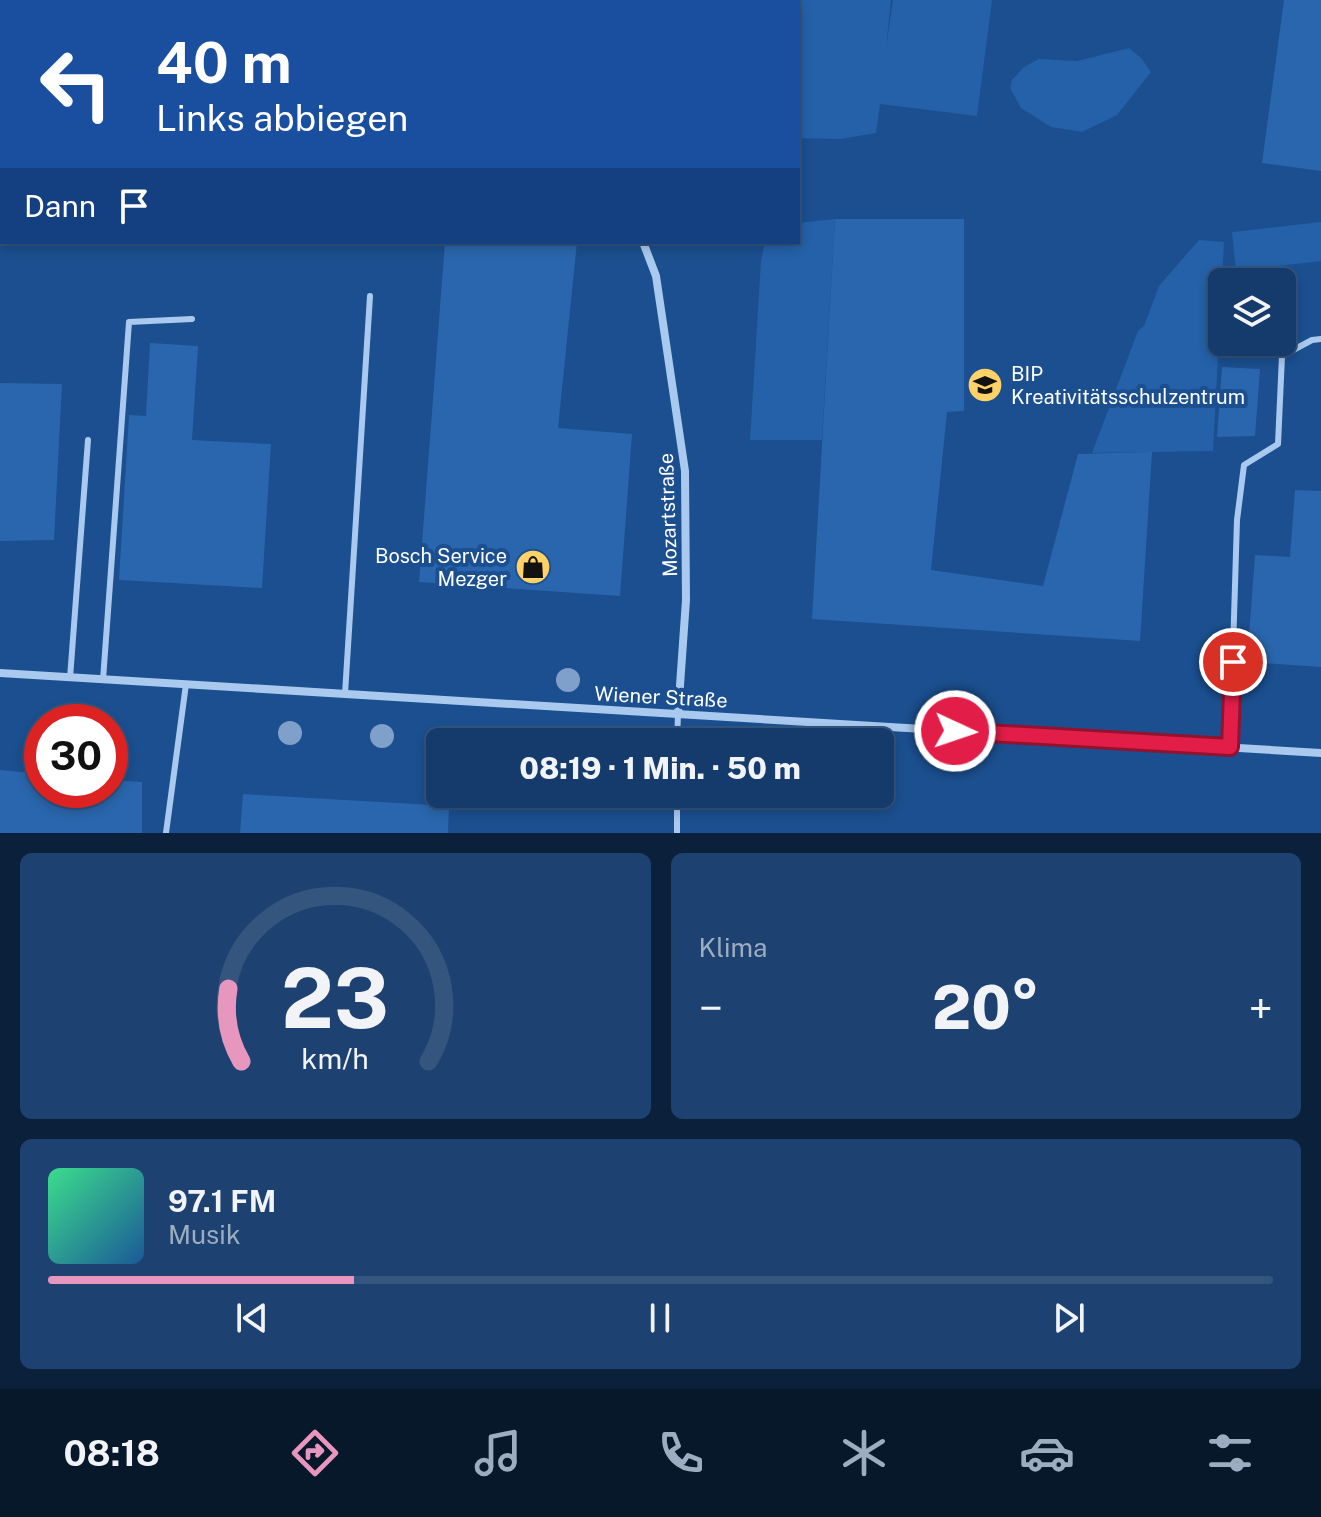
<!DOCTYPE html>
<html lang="de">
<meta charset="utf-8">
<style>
:root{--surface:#143b6b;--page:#1d4271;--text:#f1f3f6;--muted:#9dadc1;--line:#33557e;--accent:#e797bd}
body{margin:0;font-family:"Public Sans",sans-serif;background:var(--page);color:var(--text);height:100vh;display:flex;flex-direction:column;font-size:30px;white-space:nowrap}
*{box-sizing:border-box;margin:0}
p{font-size:26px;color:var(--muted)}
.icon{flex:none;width:44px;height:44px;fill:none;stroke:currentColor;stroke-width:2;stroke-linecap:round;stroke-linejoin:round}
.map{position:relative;height:833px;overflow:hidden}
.side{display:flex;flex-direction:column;gap:20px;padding:20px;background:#0b203b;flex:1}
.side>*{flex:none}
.top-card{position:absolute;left:0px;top:0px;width:800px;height:244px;box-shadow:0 4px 12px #0003,0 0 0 2px var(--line);background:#1a4fa0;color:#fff;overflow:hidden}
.tools{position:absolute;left:1208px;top:268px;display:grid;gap:16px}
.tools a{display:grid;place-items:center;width:88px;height:88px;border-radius:12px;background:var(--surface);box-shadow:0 4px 12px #0003,0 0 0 2px var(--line);font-size:40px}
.speed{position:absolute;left:24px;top:704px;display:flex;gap:16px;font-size:40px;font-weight:700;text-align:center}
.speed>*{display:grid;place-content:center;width:104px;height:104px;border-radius:50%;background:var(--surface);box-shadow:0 4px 12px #0003,0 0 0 2px var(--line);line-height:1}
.speed .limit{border:12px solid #d22;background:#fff;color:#111}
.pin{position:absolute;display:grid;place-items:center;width:68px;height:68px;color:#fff;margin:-34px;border:4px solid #fff;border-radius:50%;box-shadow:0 2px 8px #0007}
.me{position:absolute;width:88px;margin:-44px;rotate:93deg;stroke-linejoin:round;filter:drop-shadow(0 0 6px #0008)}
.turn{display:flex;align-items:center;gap:28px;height:168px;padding:0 24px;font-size:36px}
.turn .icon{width:104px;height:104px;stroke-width:2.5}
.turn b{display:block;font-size:56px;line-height:68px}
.then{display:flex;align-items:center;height:76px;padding:0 24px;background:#0003;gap:16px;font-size:30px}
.big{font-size:60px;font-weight:800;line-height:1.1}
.side .card{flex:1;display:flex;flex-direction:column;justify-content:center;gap:12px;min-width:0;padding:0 28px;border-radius:12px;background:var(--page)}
.side .dial{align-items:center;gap:0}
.dial svg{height:208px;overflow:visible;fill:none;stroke:var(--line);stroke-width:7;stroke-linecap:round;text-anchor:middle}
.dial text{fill:var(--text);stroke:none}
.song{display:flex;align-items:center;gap:24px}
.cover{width:96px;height:96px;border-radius:12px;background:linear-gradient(135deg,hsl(150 70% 55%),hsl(210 70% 35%))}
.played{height:8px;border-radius:4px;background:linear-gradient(90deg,var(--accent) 25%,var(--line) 25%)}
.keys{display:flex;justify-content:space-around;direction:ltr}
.heat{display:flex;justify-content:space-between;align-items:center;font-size:44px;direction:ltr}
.side .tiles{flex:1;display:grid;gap:20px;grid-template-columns:1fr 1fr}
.card:last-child{grid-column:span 2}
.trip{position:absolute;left:426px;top:728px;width:468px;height:80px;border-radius:12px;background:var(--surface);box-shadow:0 4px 12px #0003,0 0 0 2px var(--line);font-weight:800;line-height:80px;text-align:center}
.tab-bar{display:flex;height:128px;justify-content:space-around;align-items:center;background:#08182b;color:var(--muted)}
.tab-bar .icon{width:56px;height:56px}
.tab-bar .on{color:var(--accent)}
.tab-bar b{font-size:36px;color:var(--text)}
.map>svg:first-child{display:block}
.green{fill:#2461a8}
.building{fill:#2a66ad}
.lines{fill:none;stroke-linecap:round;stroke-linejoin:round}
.service{stroke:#a9c9ee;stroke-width:6}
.minor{stroke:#a9c9ee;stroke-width:8}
.tree{fill:#7ea0ca}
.route-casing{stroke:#92132f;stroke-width:20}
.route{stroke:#e11d48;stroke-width:14}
.labels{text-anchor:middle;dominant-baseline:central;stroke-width:8;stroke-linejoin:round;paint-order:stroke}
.poi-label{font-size:20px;fill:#fff;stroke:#1b4f8f;text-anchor:start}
.street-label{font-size:20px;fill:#fff;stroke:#1b4f8f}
</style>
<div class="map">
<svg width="1321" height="833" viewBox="0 0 1321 833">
<rect width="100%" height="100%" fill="#1b4f8f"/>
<!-- green -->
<g class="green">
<path d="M 800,0 L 891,0 L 886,48 L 893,0 L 992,0 L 977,116 L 880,104 L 876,133 L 840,139 L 798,138 L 798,28 Z"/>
<path d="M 1129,48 L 1142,59 L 1151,72 L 1117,115 L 1082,132 L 1051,127 L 1021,108 L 1010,88 L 1012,80 L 1024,67 L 1039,59 L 1077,61 Z"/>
<path d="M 835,219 L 822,440 L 750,440 L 761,261 L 765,242 L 798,242 L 798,223 Z"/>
<path d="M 1321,222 L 1321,261 L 1236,271 L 1232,232 Z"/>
<path d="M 1199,240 L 1224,242 L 1213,451 L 1092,453 L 1138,331 L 1144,326 L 1159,286 Z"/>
</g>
<!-- building -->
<g class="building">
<path d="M 1284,0 L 1321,0 L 1321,171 L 1262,163 Z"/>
<path d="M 835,219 L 964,219 L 964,411 L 947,412 L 931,570 L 1043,586 L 1078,454 L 1152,452 L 1140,641 L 812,619 Z"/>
<path d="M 445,242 L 577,242 L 558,428 L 632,434 L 620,596 L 419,582 Z"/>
<path d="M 150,343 L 198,346 L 192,440 L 271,444 L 262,588 L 119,580 L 129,415 L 146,416 Z"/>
<path d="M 1222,367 L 1260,369 L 1255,436 L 1217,437 Z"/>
<path d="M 0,383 L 62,384 L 54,540 L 0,541 Z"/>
<path d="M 1295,490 L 1321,491 L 1321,667 L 1247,662 L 1255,555 L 1290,557 Z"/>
<path d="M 0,770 L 42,774 L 42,790 L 110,790 L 110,780 L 142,782 L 142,833 L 0,833 Z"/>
<path d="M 243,794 L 449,806 L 448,833 L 240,833 Z"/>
</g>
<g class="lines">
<!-- service -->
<g class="service">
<path d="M 273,2 L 274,0"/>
<path d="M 504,2 L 505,0"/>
<path d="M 70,678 L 88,440"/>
<path d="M 103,680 L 129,322 L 192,319"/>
<path d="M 345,694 L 370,296"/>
<path d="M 677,742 L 678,714"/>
<path d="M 1230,747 L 1237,520 L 1244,465 L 1278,444 L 1282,356 L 1312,340 L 1321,339"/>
<path d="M 166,833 L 186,684"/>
<path d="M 677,833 L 677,794"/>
</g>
<!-- minor -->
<g class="minor">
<path d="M 580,0 L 580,2"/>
<path d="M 643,242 L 656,276 L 685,471 L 686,600 L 678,714"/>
<path d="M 0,673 L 1321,753"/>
</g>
</g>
<!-- trees -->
<g class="tree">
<circle cx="568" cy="680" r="12"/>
<circle cx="290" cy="733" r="12"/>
<circle cx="382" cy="736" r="12"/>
</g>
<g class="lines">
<defs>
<path id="route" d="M 955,731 L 1230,747 L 1233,662"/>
</defs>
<!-- route casing -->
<use href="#route" class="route-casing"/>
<!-- route -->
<use href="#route" class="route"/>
</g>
<!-- icons -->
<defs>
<symbol id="school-disc" viewBox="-11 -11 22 22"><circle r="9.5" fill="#ffd166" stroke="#1b4f8f"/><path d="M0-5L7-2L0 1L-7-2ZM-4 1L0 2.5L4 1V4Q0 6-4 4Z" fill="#111"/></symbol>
<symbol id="shop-disc" viewBox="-11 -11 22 22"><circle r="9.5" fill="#ffd166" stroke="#1b4f8f"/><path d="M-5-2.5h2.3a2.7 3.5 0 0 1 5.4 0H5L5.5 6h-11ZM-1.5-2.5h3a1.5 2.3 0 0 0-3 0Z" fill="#111"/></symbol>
</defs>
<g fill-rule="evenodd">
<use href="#school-disc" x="965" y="365" width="40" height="40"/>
<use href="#shop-disc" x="513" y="547" width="40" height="40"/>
</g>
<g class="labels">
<!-- poi labels -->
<g class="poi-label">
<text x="1011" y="374">BIP<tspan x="1011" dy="23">Kreativitätsschulzentrum</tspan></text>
<text x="507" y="556" text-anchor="end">Bosch Service<tspan x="507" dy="23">Mezger</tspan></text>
</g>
<!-- street labels -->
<g class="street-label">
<text transform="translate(668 515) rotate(-92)">Mozartstraße</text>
<text transform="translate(661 697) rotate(3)">Wiener Straße</text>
</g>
</g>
</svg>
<div class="tools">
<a><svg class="icon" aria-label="layers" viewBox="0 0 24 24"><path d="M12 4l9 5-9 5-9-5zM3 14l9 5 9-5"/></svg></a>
</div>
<div class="speed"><div class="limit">30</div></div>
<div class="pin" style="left:1233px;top:662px;background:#d93025"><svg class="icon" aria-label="arrive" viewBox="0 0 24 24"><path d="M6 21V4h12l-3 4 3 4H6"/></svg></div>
<svg class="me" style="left:955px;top:731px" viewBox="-20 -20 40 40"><circle r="17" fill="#e11d48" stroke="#fff" stroke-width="3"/><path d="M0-11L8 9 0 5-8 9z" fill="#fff"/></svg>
<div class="trip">08:19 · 1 Min. · 50 m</div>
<div class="top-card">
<div class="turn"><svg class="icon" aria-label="left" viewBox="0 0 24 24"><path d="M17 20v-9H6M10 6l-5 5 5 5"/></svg><div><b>40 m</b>Links abbiegen</div></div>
<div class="then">Dann<svg class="icon" aria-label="arrive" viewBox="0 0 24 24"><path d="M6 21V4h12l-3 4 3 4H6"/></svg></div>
</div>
</div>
<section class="side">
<div class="tiles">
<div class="card dial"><svg viewBox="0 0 100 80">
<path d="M14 69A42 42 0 1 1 86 69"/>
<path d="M14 69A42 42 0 0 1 9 41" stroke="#e797bd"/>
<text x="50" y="56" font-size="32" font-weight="700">23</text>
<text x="50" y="72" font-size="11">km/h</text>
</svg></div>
<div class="card"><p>Klima</p>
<div class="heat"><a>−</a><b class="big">20°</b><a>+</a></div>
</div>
<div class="card">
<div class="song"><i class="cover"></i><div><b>97.1 FM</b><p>Musik</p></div></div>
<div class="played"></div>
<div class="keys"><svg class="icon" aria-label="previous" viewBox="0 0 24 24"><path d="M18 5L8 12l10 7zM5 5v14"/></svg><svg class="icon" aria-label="pause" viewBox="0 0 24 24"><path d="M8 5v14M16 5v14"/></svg><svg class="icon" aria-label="next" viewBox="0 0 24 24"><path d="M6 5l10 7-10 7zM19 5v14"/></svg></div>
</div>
</div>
</section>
<nav class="tab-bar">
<b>08:18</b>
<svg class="icon on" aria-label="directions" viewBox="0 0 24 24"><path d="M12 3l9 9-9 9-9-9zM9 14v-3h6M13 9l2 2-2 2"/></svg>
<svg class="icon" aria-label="music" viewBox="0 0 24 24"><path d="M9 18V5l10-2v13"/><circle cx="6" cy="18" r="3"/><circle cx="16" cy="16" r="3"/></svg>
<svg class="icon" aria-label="phone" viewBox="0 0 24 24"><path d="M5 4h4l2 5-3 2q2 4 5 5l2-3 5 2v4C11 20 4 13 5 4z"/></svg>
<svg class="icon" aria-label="climate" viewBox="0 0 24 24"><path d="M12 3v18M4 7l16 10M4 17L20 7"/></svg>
<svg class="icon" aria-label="car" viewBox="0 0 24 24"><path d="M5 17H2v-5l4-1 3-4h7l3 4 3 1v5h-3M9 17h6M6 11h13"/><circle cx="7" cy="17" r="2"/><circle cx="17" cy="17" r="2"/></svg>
<svg class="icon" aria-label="filters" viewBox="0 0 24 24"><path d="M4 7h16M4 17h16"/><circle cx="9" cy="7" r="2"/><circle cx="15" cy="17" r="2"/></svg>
</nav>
